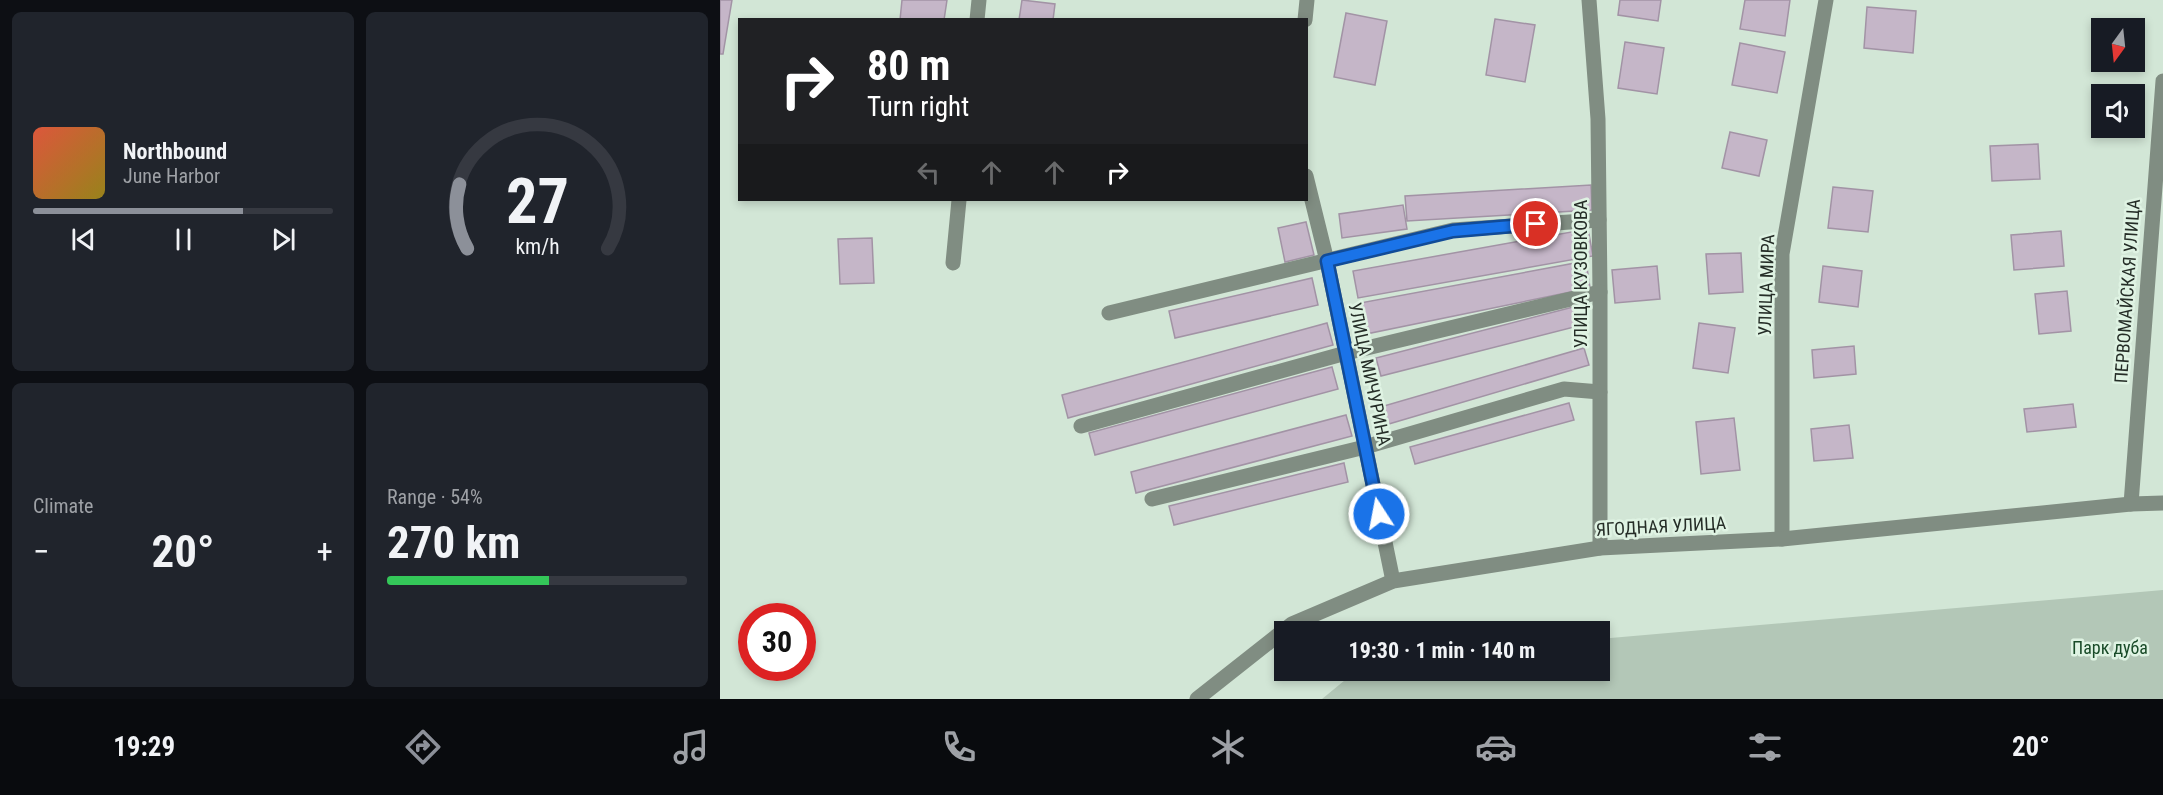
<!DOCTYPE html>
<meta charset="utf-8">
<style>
:root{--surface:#171b24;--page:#20242c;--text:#f1f3f6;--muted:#9ea1a6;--line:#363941;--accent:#8c9099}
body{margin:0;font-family:"Roboto Condensed",sans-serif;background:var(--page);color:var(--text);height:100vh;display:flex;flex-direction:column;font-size:22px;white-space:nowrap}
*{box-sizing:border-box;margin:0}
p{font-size:20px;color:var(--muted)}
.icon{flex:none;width:33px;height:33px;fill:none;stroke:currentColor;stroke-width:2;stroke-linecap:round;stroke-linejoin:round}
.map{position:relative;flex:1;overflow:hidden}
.panel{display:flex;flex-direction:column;gap:12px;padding:12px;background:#0d0f14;width:720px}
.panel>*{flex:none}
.guide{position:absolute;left:18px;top:18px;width:570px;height:183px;border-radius:0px;box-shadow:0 3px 9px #0003;background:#202124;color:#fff;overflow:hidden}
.needle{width:39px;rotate:195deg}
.fabs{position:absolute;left:1371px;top:18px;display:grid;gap:12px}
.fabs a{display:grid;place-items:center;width:54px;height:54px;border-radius:0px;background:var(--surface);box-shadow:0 3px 9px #0003;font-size:30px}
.speed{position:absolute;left:18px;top:603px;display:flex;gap:12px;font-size:30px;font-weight:700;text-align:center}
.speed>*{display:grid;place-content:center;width:78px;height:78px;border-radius:50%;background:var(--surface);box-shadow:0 3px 9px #0003;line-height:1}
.speed .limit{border:9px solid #d22;background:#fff;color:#111}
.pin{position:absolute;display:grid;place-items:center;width:51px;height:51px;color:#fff;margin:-26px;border:3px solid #fff;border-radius:50%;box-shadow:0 2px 6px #0007}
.me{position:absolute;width:66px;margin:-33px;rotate:349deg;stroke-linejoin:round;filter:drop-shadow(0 0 4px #0008)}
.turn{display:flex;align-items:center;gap:21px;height:126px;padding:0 30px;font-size:27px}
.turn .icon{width:78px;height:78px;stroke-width:2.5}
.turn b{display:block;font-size:42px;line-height:51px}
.lanes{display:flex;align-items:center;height:57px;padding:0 30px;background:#0003;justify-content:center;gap:30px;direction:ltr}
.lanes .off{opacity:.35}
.big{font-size:45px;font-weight:700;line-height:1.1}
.panel .card{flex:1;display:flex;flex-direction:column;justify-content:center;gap:9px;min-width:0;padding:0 21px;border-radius:9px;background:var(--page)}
.panel .dial{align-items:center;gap:0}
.dial svg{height:156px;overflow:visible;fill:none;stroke:var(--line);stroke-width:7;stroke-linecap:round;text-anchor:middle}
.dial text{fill:var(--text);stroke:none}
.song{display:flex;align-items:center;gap:18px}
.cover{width:72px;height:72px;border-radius:9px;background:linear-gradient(135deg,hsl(10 70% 55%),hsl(50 70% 35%))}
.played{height:6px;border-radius:3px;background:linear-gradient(90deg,var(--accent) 70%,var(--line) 70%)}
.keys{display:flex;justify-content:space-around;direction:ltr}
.heat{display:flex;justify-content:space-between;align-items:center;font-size:33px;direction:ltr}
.charge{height:9px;border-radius:4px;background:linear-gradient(90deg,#34c759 54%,var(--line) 0)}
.panel .tiles{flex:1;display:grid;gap:12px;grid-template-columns:repeat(2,1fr)}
.trip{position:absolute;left:554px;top:621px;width:336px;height:60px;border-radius:0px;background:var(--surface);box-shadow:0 3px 9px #0003;font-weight:700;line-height:60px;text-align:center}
.menu{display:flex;height:96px;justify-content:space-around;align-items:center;background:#090b0e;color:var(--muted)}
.menu .icon{width:42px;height:42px}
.menu .active{color:var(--accent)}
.menu b{font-size:27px;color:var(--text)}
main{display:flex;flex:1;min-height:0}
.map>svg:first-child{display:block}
.green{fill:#b3c7b7}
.building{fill:#c5b6c8;stroke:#a293a5;stroke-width:1.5}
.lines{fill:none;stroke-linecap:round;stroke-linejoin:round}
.minor{stroke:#808d82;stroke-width:15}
.route-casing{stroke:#114b97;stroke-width:15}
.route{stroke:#1a73e8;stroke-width:10}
.labels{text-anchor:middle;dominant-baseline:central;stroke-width:5;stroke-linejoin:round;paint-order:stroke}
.street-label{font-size:18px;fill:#252d27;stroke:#dff3e3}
.park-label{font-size:18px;fill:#194b28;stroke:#dff3e3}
</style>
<main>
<section class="panel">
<div class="tiles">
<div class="card">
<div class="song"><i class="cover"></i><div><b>Northbound</b><p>June Harbor</p></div></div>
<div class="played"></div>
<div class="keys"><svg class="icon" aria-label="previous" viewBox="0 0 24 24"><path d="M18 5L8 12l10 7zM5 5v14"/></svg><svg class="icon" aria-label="pause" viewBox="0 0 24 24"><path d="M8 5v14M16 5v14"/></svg><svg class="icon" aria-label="next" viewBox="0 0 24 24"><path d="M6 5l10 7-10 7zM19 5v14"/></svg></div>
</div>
<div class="card dial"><svg viewBox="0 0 100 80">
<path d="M14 69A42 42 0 1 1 86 69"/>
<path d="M14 69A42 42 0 0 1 10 36" stroke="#8c9099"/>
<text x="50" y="56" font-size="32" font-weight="700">27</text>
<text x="50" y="72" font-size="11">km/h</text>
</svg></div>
<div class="card"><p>Climate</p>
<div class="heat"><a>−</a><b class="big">20°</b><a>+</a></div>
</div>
<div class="card"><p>Range · 54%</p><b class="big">270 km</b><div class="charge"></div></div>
</div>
</section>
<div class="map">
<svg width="1443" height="699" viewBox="0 0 1443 699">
<rect width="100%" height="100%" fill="#d2e6d6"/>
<!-- green -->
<path class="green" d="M 1443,590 L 1443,699 L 602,699 L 636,671 L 879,670 L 879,639 Z"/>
<!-- building -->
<g class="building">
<path d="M 0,0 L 12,0 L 3,54 L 0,54 Z"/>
<path d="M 182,0 L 227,0 L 224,20 L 180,20 Z"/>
<path d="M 302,0 L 335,4 L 333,20 L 299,20 Z"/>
<path d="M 900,0 L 941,0 L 938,21 L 898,15 Z"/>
<path d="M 1025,0 L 1070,0 L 1065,36 L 1020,29 Z"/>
<path d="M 1147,7 L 1196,11 L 1193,53 L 1144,48 Z"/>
<path d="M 626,13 L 667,21 L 655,85 L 614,77 Z"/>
<path d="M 775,19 L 815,25 L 805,82 L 766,75 Z"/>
<path d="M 905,42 L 944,48 L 937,94 L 898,88 Z"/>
<path d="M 1020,43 L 1065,52 L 1057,93 L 1012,85 Z"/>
<path d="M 1010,132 L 1047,140 L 1039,176 L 1002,168 Z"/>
<path d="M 1318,144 L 1320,179 L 1272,181 L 1270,146 Z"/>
<path d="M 871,185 L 872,210 L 687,221 L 685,196 Z"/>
<path d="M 1113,187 L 1153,191 L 1148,232 L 1108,228 Z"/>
<path d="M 683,205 L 687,229 L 622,238 L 619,214 Z"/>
<path d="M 586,222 L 594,255 L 565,262 L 558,228 Z"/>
<path d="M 868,229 L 873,256 L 638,298 L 633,271 Z"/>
<path d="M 1341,231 L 1344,266 L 1294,270 L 1291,235 Z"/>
<path d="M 152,238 L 154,283 L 120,284 L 118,239 Z"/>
<path d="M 1021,253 L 1023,292 L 989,294 L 986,254 Z"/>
<path d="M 866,261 L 870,288 L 646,334 L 640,303 Z"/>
<path d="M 937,266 L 940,299 L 895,303 L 892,270 Z"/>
<path d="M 1103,266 L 1142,271 L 1138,307 L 1099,302 Z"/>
<path d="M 592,278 L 598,305 L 455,338 L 449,311 Z"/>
<path d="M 1347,291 L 1351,331 L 1319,334 L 1315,294 Z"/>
<path d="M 857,306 L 862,325 L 661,376 L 656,358 Z"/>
<path d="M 607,323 L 613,345 L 348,418 L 342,395 Z"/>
<path d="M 979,323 L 1015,328 L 1008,373 L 973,368 Z"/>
<path d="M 1134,346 L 1136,374 L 1094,378 L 1092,350 Z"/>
<path d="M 864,348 L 869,365 L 662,426 L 657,408 Z"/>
<path d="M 612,367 L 618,389 L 375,455 L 369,433 Z"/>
<path d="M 849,403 L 854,420 L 695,464 L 690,447 Z"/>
<path d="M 1353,404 L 1356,427 L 1307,432 L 1304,409 Z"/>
<path d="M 626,415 L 632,436 L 416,493 L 411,472 Z"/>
<path d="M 1014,418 L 1020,470 L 981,474 L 976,422 Z"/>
<path d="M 1129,425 L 1133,458 L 1094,461 L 1091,429 Z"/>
<path d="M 624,463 L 628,482 L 454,525 L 449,506 Z"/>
</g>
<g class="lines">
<!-- minor -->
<g class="minor">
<path d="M 869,0 L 878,119 L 880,292 L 880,548"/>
<path d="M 257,20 L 259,0"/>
<path d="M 585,20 L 587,0"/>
<path d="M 586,176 L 607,261 L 673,581"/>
<path d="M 233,263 L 239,200"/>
<path d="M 389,313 L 733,230 L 879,220"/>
<path d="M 361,426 L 626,353 L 880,292"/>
<path d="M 432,499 L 645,447 L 844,389 L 880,392"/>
<path d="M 1411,504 L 1443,81"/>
<path d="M 1062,539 L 1062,254 L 1106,0"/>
<path d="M 477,699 L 572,624 L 673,581 L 880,548 L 1062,539 L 1411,504 L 1443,503"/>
</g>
</g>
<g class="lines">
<defs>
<path id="route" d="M 659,514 L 607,261 L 733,231 L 816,224"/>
</defs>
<!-- route casing -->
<use href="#route" class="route-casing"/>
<!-- route -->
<use href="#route" class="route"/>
</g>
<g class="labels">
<!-- street labels -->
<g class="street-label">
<text transform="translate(860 274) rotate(-90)">УЛИЦА КУЗОВКОВА</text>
<text transform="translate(1046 285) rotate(-88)">УЛИЦА МИРА</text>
<text transform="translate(1407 291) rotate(-86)">ПЕРВОМАЙСКАЯ УЛИЦА</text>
<text transform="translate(650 374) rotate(78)">УЛИЦА МИЧУРИНА</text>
<text transform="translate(941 526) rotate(-3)">ЯГОДНАЯ УЛИЦА</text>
</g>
<!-- park labels -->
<g class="park-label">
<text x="1390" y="647">Парк дуба</text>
</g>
</g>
</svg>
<div class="fabs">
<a><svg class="needle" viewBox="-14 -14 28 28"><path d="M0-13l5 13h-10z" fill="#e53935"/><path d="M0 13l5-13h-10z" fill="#9ea1a6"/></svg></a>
<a><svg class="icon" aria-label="sound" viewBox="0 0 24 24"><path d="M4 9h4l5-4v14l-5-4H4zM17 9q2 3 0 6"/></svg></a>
</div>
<div class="speed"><div class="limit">30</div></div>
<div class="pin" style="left:816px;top:224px;background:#d93025"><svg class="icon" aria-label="arrive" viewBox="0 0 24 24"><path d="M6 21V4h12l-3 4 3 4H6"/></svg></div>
<svg class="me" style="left:659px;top:514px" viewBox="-20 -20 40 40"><circle r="17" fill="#1a73e8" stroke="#fff" stroke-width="3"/><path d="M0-11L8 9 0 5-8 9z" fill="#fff"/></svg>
<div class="trip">19:30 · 1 min · 140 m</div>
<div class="guide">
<div class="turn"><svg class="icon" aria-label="right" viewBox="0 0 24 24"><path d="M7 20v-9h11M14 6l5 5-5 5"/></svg><div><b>80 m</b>Turn right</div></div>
<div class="lanes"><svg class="icon off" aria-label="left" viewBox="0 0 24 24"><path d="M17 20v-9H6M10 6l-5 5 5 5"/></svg><svg class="icon off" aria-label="ahead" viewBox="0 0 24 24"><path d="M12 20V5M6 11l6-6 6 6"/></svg><svg class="icon off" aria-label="ahead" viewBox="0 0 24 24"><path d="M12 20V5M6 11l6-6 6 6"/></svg><svg class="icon" aria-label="right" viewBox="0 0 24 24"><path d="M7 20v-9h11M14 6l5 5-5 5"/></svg></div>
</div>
</div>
</main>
<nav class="menu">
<b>19:29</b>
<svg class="icon active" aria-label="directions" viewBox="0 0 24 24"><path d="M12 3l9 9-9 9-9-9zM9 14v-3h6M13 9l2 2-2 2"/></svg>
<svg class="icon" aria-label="music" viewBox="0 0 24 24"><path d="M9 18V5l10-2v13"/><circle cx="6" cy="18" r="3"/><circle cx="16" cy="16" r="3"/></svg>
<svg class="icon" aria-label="phone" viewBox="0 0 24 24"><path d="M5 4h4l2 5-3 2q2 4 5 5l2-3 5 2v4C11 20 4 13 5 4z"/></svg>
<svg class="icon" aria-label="climate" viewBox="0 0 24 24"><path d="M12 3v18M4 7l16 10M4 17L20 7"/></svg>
<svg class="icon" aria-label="car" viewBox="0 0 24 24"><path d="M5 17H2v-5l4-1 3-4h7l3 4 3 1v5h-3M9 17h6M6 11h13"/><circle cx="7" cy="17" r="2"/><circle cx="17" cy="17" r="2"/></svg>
<svg class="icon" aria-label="filters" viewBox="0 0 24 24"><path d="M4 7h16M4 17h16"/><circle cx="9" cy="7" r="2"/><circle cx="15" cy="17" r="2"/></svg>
<b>20°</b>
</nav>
